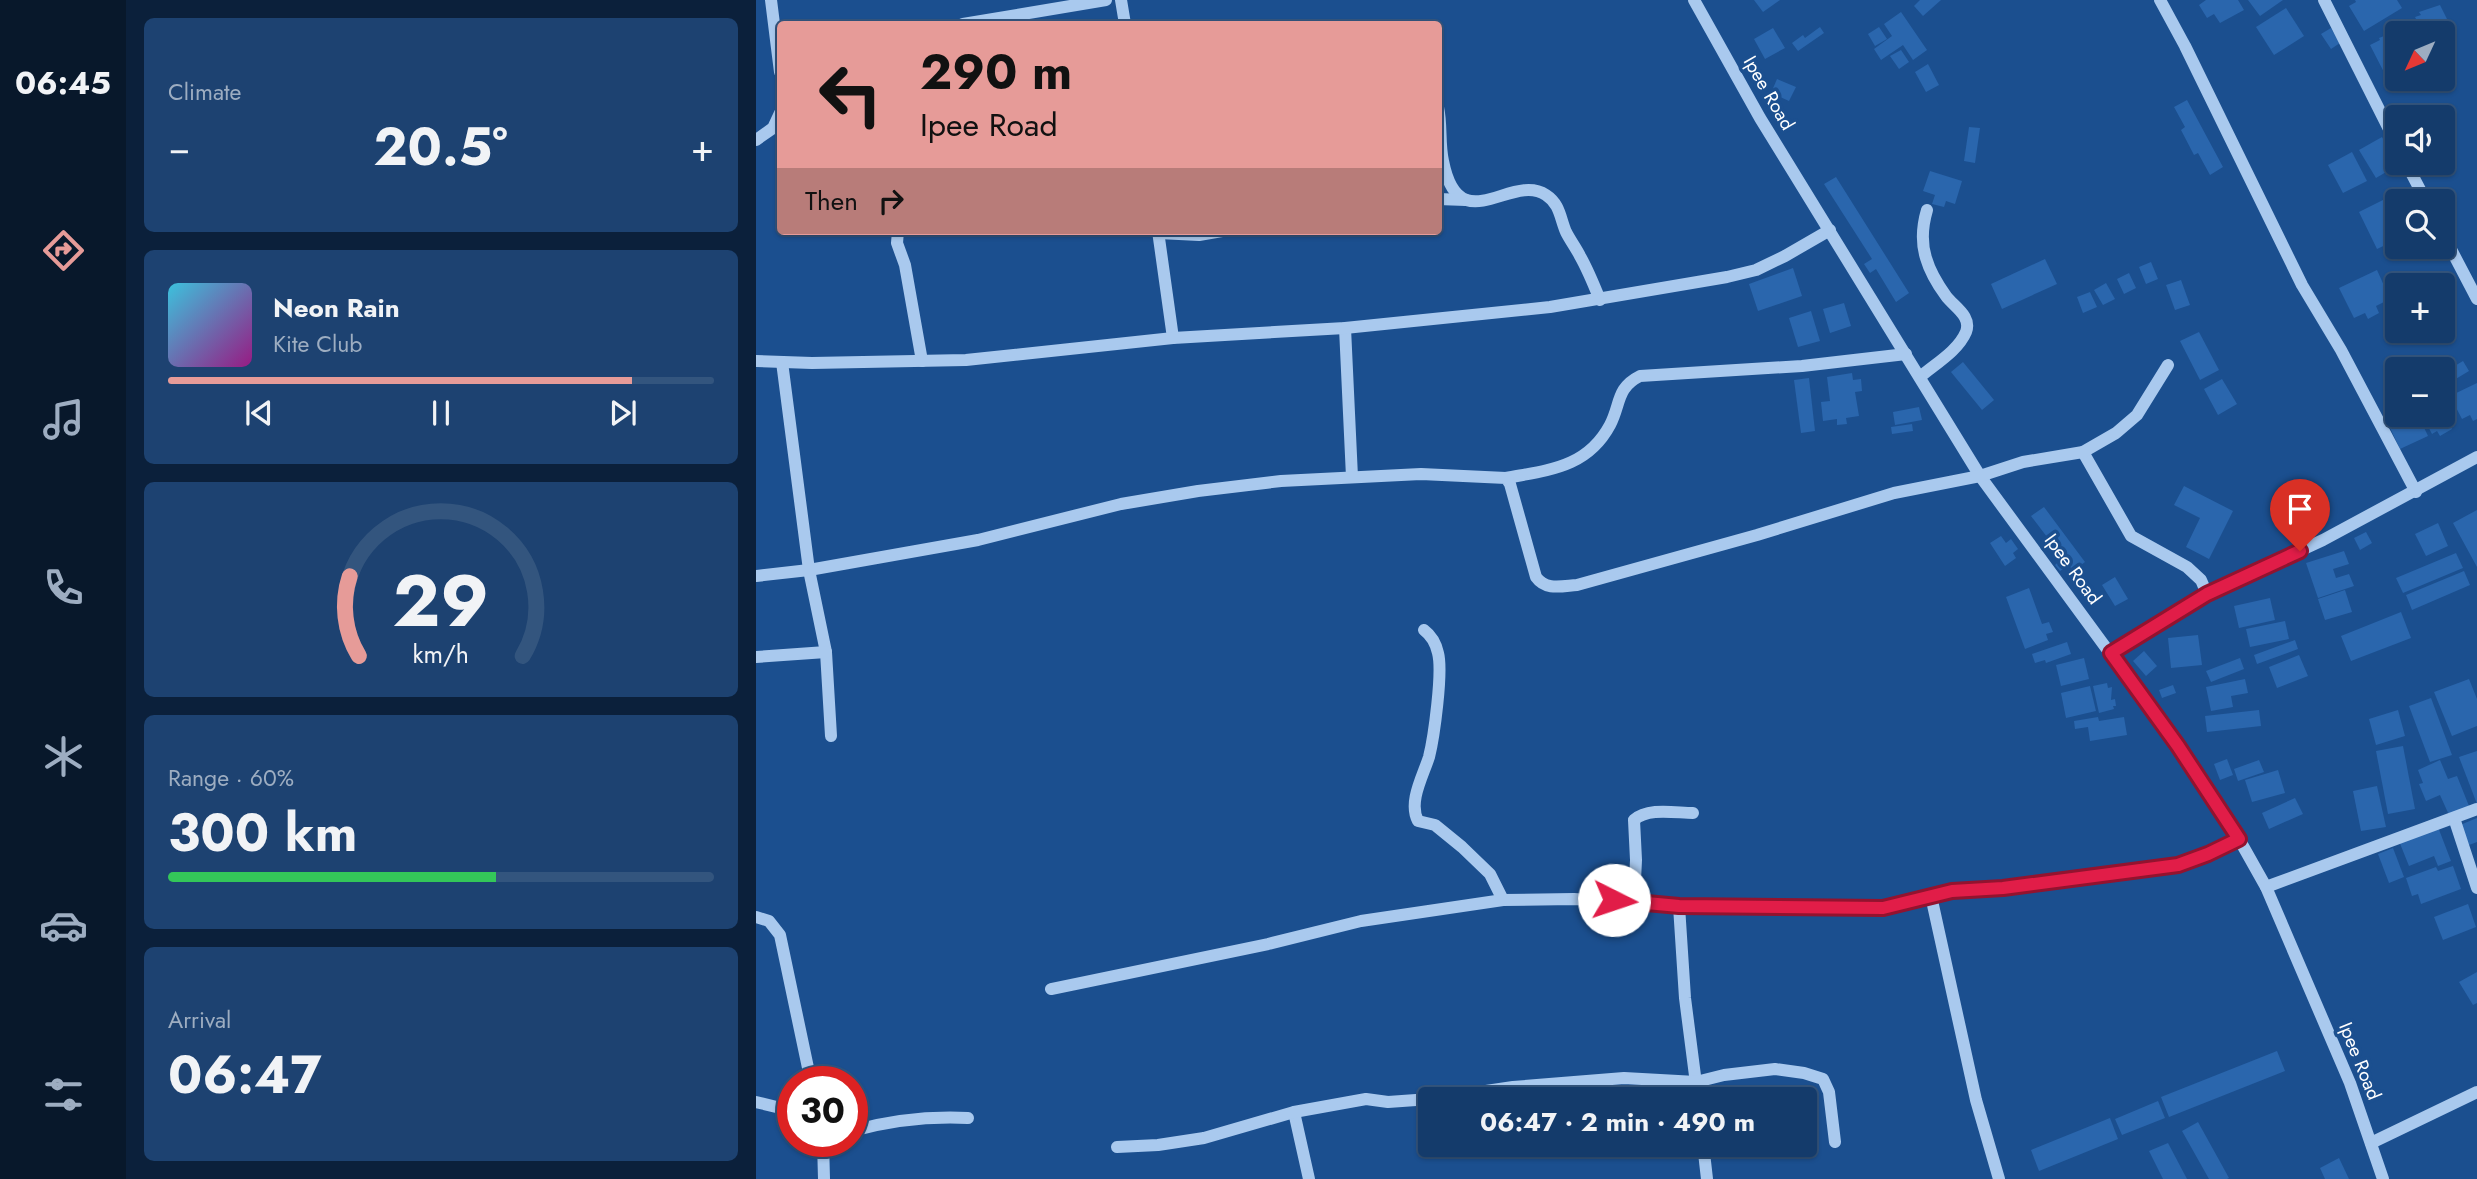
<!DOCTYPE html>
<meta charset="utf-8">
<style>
:root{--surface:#143b6b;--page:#1d4271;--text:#f1f3f6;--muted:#9dadc1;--line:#33557e;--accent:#e69b98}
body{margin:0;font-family:Jost,sans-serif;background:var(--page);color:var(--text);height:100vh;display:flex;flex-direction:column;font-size:26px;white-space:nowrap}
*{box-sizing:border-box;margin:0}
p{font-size:23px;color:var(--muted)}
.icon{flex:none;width:38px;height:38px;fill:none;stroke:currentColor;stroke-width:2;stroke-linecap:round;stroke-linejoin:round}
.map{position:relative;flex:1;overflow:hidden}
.panel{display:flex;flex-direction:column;gap:18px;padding:18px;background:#0b203b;width:630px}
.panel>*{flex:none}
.banner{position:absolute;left:21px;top:21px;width:665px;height:214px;border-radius:7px;box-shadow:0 2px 5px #0004,0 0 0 2px var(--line);background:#e69b98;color:#111;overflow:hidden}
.needle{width:46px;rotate:226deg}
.buttons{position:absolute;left:1629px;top:21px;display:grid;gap:14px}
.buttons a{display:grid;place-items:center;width:70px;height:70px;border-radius:7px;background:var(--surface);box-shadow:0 2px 5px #0004,0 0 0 2px var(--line);font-size:35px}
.speed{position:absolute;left:21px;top:1066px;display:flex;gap:14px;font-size:35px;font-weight:700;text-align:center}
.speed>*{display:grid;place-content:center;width:91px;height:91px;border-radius:50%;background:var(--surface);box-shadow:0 2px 5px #0004,0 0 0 2px var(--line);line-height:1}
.speed .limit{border:10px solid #d22;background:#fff;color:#111}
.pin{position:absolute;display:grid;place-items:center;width:60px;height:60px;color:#fff;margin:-72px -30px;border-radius:50% 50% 50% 0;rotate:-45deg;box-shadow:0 0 7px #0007}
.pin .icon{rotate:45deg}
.me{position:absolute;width:77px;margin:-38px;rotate:94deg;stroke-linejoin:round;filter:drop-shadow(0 0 5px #0008)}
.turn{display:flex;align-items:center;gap:24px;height:147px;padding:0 28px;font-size:32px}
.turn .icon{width:91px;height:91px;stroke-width:2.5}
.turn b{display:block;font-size:49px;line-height:60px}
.then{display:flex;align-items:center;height:66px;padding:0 28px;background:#0003;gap:14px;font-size:26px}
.big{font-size:52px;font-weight:700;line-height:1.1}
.panel .widget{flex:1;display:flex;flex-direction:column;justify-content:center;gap:10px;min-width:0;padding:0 24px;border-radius:10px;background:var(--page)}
.panel .dial{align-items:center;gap:0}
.dial svg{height:182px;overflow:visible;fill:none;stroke:var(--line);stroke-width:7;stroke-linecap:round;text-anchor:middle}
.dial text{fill:var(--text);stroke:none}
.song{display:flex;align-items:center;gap:21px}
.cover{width:84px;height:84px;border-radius:10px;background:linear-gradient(135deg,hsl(190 70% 55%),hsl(310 70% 35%))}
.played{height:7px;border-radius:4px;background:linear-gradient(90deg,var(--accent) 85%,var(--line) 85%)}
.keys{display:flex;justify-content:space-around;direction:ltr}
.heat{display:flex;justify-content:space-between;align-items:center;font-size:38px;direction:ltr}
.charge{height:10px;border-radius:5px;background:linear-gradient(90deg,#34c759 60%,var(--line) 0)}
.trip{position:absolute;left:662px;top:1087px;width:399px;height:70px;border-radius:7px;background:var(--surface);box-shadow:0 2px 5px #0004,0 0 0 2px var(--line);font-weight:700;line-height:70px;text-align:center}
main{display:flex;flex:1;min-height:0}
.menu{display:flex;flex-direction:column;width:126px;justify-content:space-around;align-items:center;background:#08182b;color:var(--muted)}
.menu .icon{width:49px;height:49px}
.menu .active{color:var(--accent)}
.menu b{font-size:32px;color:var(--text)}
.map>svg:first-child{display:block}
.building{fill:#2a66ad}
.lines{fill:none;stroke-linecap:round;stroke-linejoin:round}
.minor{stroke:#a9c9ee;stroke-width:12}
.route-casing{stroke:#92132f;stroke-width:18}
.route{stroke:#e11d48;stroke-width:12}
.labels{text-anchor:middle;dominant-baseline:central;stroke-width:7;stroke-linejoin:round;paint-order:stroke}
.street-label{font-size:19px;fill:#fff;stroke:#1b4f8f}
</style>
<main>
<nav class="menu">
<b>06:45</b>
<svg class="icon active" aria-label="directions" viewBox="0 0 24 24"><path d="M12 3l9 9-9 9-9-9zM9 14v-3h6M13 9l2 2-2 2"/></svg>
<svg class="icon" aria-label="music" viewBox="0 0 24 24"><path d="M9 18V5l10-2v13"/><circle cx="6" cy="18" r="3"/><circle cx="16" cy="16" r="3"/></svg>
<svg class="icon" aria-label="phone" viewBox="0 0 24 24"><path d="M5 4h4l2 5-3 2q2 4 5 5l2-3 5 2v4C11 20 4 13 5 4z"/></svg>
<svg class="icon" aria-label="climate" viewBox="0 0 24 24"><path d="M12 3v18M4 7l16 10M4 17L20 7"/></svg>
<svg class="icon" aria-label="car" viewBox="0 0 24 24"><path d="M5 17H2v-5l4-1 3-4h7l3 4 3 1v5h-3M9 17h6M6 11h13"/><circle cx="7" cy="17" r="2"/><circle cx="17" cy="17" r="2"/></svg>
<svg class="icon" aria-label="filters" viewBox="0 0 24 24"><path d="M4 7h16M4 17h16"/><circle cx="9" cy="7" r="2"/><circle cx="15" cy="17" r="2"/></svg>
</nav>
<section class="panel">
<div class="widget"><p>Climate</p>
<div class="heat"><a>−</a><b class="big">20.5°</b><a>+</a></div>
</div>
<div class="widget">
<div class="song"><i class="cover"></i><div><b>Neon Rain</b><p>Kite Club</p></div></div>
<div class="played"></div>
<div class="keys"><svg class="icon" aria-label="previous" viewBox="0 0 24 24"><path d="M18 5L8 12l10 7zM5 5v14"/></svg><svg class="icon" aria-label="pause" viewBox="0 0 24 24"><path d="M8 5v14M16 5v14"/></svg><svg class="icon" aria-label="next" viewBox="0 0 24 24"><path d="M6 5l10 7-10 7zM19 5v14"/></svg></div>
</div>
<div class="widget dial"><svg viewBox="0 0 100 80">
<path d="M14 69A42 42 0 1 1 86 69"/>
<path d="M14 69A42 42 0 0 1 10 34" stroke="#e69b98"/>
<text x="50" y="56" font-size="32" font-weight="700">29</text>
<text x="50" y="72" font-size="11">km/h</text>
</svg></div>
<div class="widget"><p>Range · 60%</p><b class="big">300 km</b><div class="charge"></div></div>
<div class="widget"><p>Arrival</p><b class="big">06:47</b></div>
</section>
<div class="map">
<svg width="1721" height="1179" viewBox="0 0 1721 1179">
<rect width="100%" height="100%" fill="#1b4f8f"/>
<!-- building -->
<g class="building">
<path d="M 998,0 L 1024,0 L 1007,12 Z"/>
<path d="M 1164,0 L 1185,0 L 1167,16 L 1158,6 Z"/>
<path d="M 1450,0 L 1482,0 L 1488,10 L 1464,23 L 1458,14 L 1451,18 L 1443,5 Z"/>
<path d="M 1492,0 L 1527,0 L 1504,16 Z"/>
<path d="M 1599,0 L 1641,0 L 1646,8 L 1608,31 L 1593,6 L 1600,2 Z"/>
<path d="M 1684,5 L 1694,25 L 1679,33 L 1667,33 L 1659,17 L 1665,15 L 1663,12 Z"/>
<path d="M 1530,8 L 1548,36 L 1518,55 L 1500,27 Z"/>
<path d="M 1145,12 L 1171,50 L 1157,60 L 1147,45 L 1125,60 L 1118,49 L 1136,36 L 1128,24 Z"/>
<path d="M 1064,27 L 1068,33 L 1042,51 L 1036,43 L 1047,35 L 1049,38 Z"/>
<path d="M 1123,27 L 1131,39 L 1119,46 L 1112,34 Z"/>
<path d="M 1017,28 L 1029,48 L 1009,59 L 998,39 Z"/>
<path d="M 1575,28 L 1584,43 L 1575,49 L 1565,34 Z"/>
<path d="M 1646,29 L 1648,33 L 1642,33 L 1642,78 L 1633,82 L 1614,45 L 1624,40 L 1623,38 Z"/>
<path d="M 1145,50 L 1153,62 L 1143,69 L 1134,56 Z"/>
<path d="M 1172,64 L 1183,85 L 1170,92 L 1159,72 Z"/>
<path d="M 1021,79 L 1040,87 L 1033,101 L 1015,93 Z"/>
<path d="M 1431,100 L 1467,167 L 1454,175 L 1442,153 L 1438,155 L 1425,130 L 1429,127 L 1418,107 Z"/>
<path d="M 1213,127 L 1224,128 L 1219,163 L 1208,161 Z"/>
<path d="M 1626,137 L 1642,165 L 1620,178 L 1603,150 Z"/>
<path d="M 1596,152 L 1611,181 L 1587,193 L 1572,165 Z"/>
<path d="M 1174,171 L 1206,181 L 1199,204 L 1190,201 L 1188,207 L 1176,204 L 1179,195 L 1167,191 Z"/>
<path d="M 1080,177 L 1153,293 L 1140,302 L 1120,269 L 1114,273 L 1108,264 L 1116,259 L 1068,184 Z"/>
<path d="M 1643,192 L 1647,201 L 1642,201 L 1642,239 L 1621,249 L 1603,212 Z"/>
<path d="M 1289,259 L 1301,284 L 1246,309 L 1235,284 Z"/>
<path d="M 1395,262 L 1402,279 L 1390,284 L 1383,267 Z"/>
<path d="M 1037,268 L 1046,296 L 1002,311 L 993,284 Z"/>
<path d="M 1621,270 L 1634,299 L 1620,306 L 1623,313 L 1612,319 L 1609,313 L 1598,318 L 1583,288 Z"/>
<path d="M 1373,273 L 1380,288 L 1368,294 L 1361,279 Z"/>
<path d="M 1425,280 L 1434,305 L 1419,310 L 1410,285 Z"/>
<path d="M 1350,283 L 1359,299 L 1347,305 L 1338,290 Z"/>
<path d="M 1334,292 L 1341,307 L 1327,313 L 1321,297 Z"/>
<path d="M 1088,303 L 1095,326 L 1074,333 L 1067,309 Z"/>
<path d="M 1055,311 L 1064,341 L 1042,347 L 1033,318 Z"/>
<path d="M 1443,332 L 1463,370 L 1444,380 L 1424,341 Z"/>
<path d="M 1707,361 L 1713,371 L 1688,386 L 1687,373 Z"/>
<path d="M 1207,362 L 1238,400 L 1226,410 L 1195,372 Z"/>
<path d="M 1096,373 L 1097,380 L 1105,379 L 1106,391 L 1099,392 L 1103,416 L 1090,418 L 1091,424 L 1081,425 L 1081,419 L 1067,421 L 1065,402 L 1074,401 L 1071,377 Z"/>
<path d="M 1053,378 L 1059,431 L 1045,433 L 1038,380 Z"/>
<path d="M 1466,379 L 1481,404 L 1462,415 L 1448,389 Z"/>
<path d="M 1721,383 L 1721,419 L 1717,421 L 1714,415 L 1706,419 L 1694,396 Z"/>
<path d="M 1687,394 L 1701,421 L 1694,424 L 1696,429 L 1684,436 L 1681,431 L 1676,434 L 1666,415 L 1687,415 Z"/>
<path d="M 1163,407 L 1166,420 L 1139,425 L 1137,412 Z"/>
<path d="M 1642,409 L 1642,415 L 1662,415 L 1672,436 L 1644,449 L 1628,415 Z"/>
<path d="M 1156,424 L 1157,431 L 1136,434 L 1135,427 Z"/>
<path d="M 1428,486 L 1477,511 L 1453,559 L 1430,547 L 1444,518 L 1418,505 Z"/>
<path d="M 1288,507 L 1329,562 L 1317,571 L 1313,565 L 1304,571 L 1299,565 L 1307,558 L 1275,516 Z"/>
<path d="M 1721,510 L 1721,567 L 1697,523 Z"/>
<path d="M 1682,523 L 1692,546 L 1670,556 L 1659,534 Z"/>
<path d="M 1610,532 L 1616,543 L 1604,550 L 1598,538 Z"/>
<path d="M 1245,536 L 1250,543 L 1255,539 L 1262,549 L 1257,553 L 1260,558 L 1249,566 L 1234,543 Z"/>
<path d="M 1588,551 L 1593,564 L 1577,569 L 1580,578 L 1593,574 L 1598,586 L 1562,598 L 1550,563 Z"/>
<path d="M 1700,553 L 1707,568 L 1647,593 L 1640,578 Z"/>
<path d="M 1708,571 L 1714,585 L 1656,610 L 1650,595 Z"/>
<path d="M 1359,577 L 1372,599 L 1359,606 L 1346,585 Z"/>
<path d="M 1273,588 L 1286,624 L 1293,622 L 1297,632 L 1290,634 L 1292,640 L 1269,649 L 1250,597 Z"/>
<path d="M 1589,590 L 1596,612 L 1569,620 L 1562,599 Z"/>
<path d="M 1514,598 L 1519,620 L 1483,628 L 1478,606 Z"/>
<path d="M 1645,612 L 1655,638 L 1595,661 L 1585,636 Z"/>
<path d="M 1529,621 L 1533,639 L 1494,647 L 1490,629 Z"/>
<path d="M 1442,635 L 1446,665 L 1415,668 L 1412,638 Z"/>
<path d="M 1539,640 L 1542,649 L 1501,664 L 1498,655 Z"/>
<path d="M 1311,642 L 1315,654 L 1290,663 L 1289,660 L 1279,663 L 1276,654 Z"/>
<path d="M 1388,651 L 1401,666 L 1390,676 L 1377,661 Z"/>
<path d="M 1543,655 L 1552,676 L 1521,688 L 1513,667 Z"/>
<path d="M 1328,658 L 1333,679 L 1305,686 L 1300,665 Z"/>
<path d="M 1484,658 L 1488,669 L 1455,682 L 1450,671 Z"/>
<path d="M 1489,679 L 1492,693 L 1475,696 L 1477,707 L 1455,711 L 1450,687 Z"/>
<path d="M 1713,679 L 1721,699 L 1721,726 L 1696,736 L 1678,692 Z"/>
<path d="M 1351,683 L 1352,688 L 1356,687 L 1355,700 L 1359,699 L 1360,706 L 1357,706 L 1358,709 L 1343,713 L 1337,686 Z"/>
<path d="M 1417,685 L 1420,693 L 1406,698 L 1403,690 Z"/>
<path d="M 1334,686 L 1340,711 L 1310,718 L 1305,693 Z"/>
<path d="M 1675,698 L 1696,755 L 1674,762 L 1653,706 Z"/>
<path d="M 1503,710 L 1505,726 L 1451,732 L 1449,716 Z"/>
<path d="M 1642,710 L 1649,736 L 1620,745 L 1613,719 Z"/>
<path d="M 1342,717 L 1343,721 L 1368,717 L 1371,735 L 1334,741 L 1332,727 L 1319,729 L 1318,721 Z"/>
<path d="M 1647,746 L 1659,809 L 1632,814 L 1620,751 Z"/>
<path d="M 1721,751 L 1721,804 L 1703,757 Z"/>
<path d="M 1471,759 L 1477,775 L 1464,780 L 1458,764 Z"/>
<path d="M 1503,760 L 1508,772 L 1482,781 L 1478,769 Z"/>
<path d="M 1684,760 L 1692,779 L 1701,776 L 1713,806 L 1693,815 L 1684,795 L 1670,801 L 1663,784 L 1667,783 L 1662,770 Z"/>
<path d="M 1522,770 L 1529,793 L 1496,802 L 1489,780 Z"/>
<path d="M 1621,786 L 1630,827 L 1605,831 L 1597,791 Z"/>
<path d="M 1539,798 L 1547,814 L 1513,829 L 1506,813 Z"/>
<path d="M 1721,818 L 1721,842 L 1713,845 L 1704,825 Z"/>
<path d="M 1682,827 L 1695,861 L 1682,866 L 1678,856 L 1653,866 L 1643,841 Z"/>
<path d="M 1637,848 L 1648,877 L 1633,883 L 1622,854 Z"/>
<path d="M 1697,866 L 1705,889 L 1665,904 L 1662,894 L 1656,896 L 1650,878 L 1680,867 L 1682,871 Z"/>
<path d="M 1712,904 L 1720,927 L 1687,940 L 1678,917 Z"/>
<path d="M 1721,972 L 1721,1003 L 1717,1005 L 1703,982 Z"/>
<path d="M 1521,1051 L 1529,1071 L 1413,1117 L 1405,1097 Z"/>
<path d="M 1402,1101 L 1409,1118 L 1366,1135 L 1359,1119 Z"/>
<path d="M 1354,1118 L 1362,1139 L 1283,1171 L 1275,1150 Z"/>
<path d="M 1442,1122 L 1473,1178 L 1471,1179 L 1453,1179 L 1426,1131 Z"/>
<path d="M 1412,1143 L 1431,1179 L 1407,1179 L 1393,1151 Z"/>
<path d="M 1583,1158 L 1593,1179 L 1569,1179 L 1564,1168 Z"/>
</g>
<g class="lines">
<!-- minor -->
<g class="minor">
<path d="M 15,0 L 24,72"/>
<path d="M 365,0 L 369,24"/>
<path d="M 938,0 L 1004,118 L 1224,476 L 1422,746 L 1483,839 L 1510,887 L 1594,1083 L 1627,1179"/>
<path d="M 1404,0 L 1429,46 L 1546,285 L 1585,350 L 1660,492"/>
<path d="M 1568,0 L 1642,147"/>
<path d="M 207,24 L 350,0"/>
<path d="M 682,107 C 686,125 683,143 687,161 C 703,242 755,172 790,195 C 804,204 804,218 810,232 C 814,240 820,248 824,256 C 832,270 838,285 844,300"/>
<path d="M 0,140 L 17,128 L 24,113"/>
<path d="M 1650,163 L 1670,201"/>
<path d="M 682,199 L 710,200"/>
<path d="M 142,231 L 141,243 L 149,265 L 166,361"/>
<path d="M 402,231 L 417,338"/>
<path d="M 403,233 L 443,235 L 466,231"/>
<path d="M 1687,234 L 1721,299"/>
<path d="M 589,328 L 596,477"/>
<path d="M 0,361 L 56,363 L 210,360 L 417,338 L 589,328 L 794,307 L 971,277 L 1000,270 L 1029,256 L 1074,230"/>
<path d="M 26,362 L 53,570 L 70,652 L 75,736"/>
<path d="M 1164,377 C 1179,364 1202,351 1210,332 C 1216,316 1198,307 1190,296 C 1182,285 1174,272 1170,258 C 1165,242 1166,227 1171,210"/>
<path d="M 1327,452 L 1375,536 L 1431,567 L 1445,580 L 1451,594"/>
<path d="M 750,478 C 792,470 831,468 854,425 C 865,404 860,388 884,376 L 1046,366 L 1150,354"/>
<path d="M 0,576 L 53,570 L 222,540 L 365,504 L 442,491 L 525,481 L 665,474 L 750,478 L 754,484 L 780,577 C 790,591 806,586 821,585 L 1001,535 L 1138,493 L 1224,476 L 1267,462 L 1327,452 L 1360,433 L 1381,415 L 1412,365"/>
<path d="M 668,630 C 676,636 680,644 682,653 C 687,672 678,737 673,757 C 667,776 652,802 662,821 L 679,825 L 706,847 L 734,874 L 747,900"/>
<path d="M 1355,653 L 1451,594 L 1567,540 L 1721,457"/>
<path d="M 0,657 L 70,652"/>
<path d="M 1698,818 L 1721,888"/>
<path d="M 1510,887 L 1721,809"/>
<path d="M 1175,896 L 1220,1100 L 1243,1179"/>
<path d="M 878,901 L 880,860 L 878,820 C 892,807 920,813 937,813"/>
<path d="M 923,906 L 929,998 L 942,1099"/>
<path d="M 0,917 L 13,921 L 24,935 L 55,1082"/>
<path d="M 295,989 L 512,944 L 605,921 L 747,900 L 818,899 L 923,906 L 1127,908 L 1147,905 L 1196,891 L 1247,888 L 1422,865 L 1452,854 L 1483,839"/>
<path d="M 676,1099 L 757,1087 L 868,1078 L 940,1082 L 968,1075 L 1019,1069 L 1048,1073 L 1067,1079 L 1073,1092 L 1079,1142"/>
<path d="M 0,1102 L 37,1111"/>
<path d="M 538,1112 L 553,1179"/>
<path d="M 96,1131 C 136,1120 172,1116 212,1118"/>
<path d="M 67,1141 L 68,1179"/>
<path d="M 1615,1143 L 1721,1092"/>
<path d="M 947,1144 L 951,1179"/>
<path d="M 361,1147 L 402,1145 L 448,1138 L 538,1112 L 610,1099 L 632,1102 L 674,1099"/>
</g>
</g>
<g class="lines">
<defs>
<path id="route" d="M 858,900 L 923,906 L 1127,908 L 1196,891 L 1247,888 L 1422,865 L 1452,854 L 1483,839 L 1422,746 L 1355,653 L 1451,594 L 1544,551"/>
</defs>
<!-- route casing -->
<use href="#route" class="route-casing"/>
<!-- route -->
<use href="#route" class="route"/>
</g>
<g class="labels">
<!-- street labels -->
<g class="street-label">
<text transform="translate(1013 93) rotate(60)">Ipee Road</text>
<text transform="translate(1317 569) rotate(54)">Ipee Road</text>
<text transform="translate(1604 1061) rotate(68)">Ipee Road</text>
</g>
</g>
</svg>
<div class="buttons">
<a><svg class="needle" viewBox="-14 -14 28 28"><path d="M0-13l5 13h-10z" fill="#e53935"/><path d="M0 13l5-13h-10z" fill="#9dadc1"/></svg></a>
<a><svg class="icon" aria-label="sound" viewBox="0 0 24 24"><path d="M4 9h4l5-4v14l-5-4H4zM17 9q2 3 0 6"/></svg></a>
<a><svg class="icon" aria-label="search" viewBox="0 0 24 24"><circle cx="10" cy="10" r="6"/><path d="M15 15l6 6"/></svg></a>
<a>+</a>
<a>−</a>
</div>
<div class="speed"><div class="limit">30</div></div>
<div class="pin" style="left:1544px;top:551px;background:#d93025"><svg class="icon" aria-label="arrive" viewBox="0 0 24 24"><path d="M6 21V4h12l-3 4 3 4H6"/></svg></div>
<svg class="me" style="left:858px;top:900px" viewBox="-20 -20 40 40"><circle r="19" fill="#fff"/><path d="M0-13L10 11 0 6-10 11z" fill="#e11d48"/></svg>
<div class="trip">06:47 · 2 min · 490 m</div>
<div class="banner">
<div class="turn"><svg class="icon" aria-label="left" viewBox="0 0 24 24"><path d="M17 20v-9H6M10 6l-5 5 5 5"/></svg><div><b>290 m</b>Ipee Road</div></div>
<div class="then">Then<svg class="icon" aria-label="right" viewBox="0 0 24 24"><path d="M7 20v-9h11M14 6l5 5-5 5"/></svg></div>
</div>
</div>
</main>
